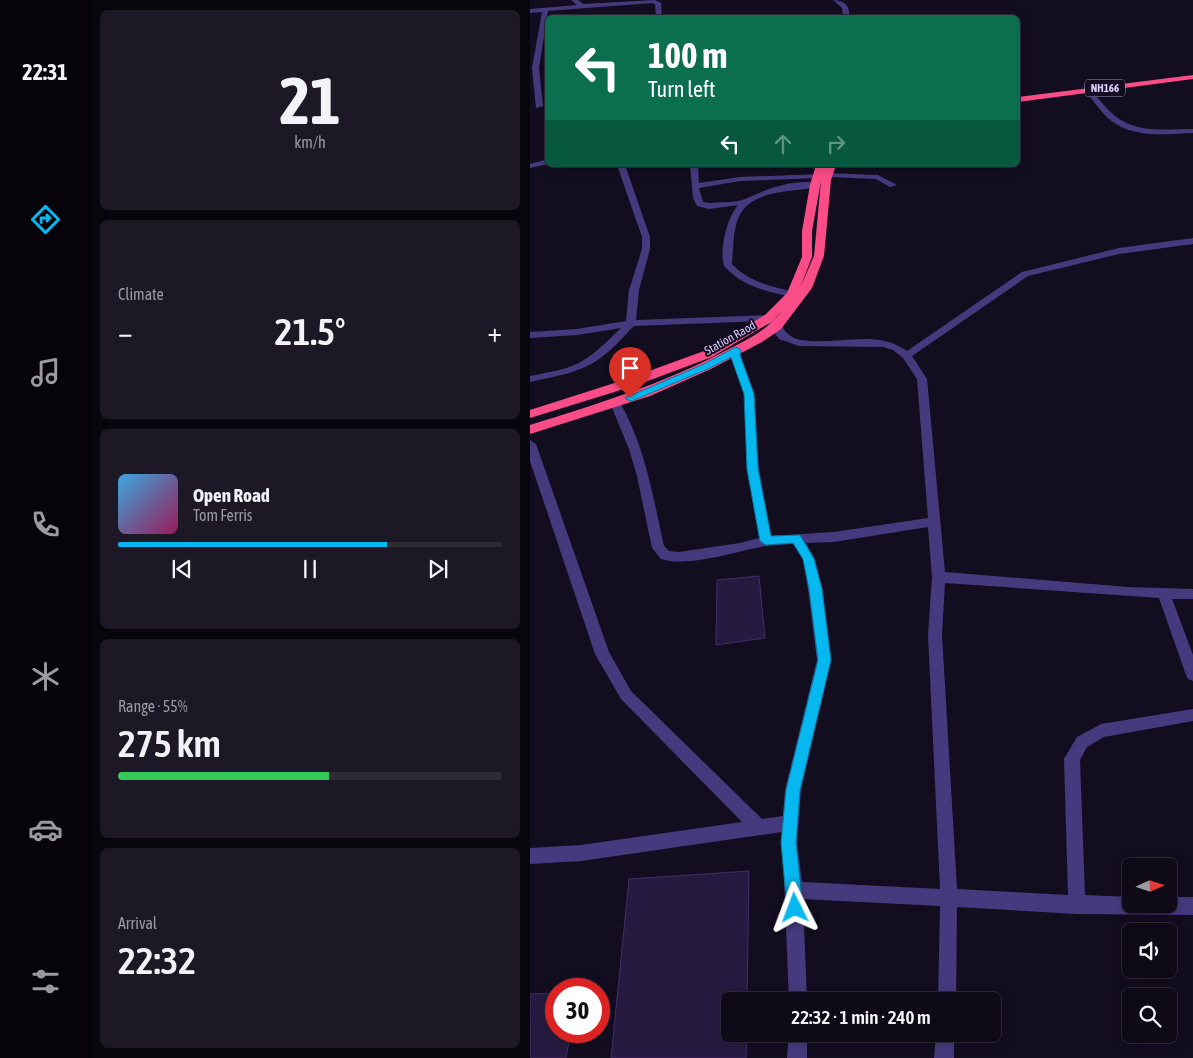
<!DOCTYPE html>
<meta charset="utf-8">
<style>
:root{--surface:#0e0a18;--page:#1c1825;--text:#f1f3f6;--muted:#9b9aa2;--line:#2e2b37;--accent:#07b8f0}
body{margin:0;font-family:"Asap Condensed",sans-serif;background:var(--page);color:var(--text);height:100vh;display:flex;flex-direction:column;font-size:19px;white-space:nowrap}
*{box-sizing:border-box;margin:0}
p{font-size:16px;color:var(--muted)}
.icon{flex:none;width:28px;height:28px;fill:none;stroke:currentColor;stroke-width:2;stroke-linecap:round;stroke-linejoin:round}
.map{position:relative;flex:1;overflow:hidden}
.side{display:flex;flex-direction:column;gap:10px;padding:10px;background:#08060d;width:440px}
.side>*{flex:none}
.guide{position:absolute;left:15px;top:15px;width:475px;height:152px;border-radius:8px;box-shadow:0 2px 12px #0003,0 0 0 1px var(--line);background:#0b6e4f;color:#fff;overflow:hidden}
.needle{width:32px;rotate:87deg}
.fabs{position:absolute;left:592px;top:858px;display:grid;gap:10px}
.fabs a{display:grid;place-items:center;width:55px;height:55px;border-radius:8px;background:var(--surface);box-shadow:0 2px 12px #0003,0 0 0 1px var(--line);font-size:25px}
.speed{position:absolute;left:15px;top:978px;display:flex;gap:10px;font-size:25px;font-weight:700;text-align:center}
.speed>*{display:grid;place-content:center;width:65px;height:65px;border-radius:50%;background:var(--surface);box-shadow:0 2px 12px #0003,0 0 0 1px var(--line);line-height:1}
.speed .limit{border:8px solid #d22;background:#fff;color:#111}
.pin{position:absolute;display:grid;place-items:center;width:42px;height:42px;color:#fff;margin:-51px -21px;border-radius:50% 50% 50% 0;rotate:-45deg;box-shadow:0 0 5px #0007}
.pin .icon{rotate:45deg}
.me{position:absolute;width:55px;margin:-28px;rotate:357deg;stroke-linejoin:round;filter:drop-shadow(0 0 4px #0008)}
.turn{display:flex;align-items:center;gap:18px;height:105px;padding:0 20px;font-size:22px}
.turn .icon{width:65px;height:65px;stroke-width:2.5}
.turn b{display:block;font-size:35px;line-height:42px}
.lanes{display:flex;align-items:center;height:48px;padding:0 20px;background:#0003;justify-content:center;gap:25px;direction:ltr}
.lanes .off{opacity:.35}
.big{font-size:38px;font-weight:600;line-height:1.1}
.side .card{flex:1;display:flex;flex-direction:column;justify-content:center;gap:8px;min-width:0;padding:0 18px;border-radius:8px;background:var(--page)}
.side .dial{align-items:center;gap:0}
.dial b{font-size:65px;line-height:1}
.song{display:flex;align-items:center;gap:15px}
.cover{width:60px;height:60px;border-radius:8px;background:linear-gradient(135deg,hsl(200 70% 55%),hsl(330 70% 35%))}
.played{height:5px;border-radius:2px;background:linear-gradient(90deg,var(--accent) 70%,var(--line) 70%)}
.keys{display:flex;justify-content:space-around;direction:ltr}
.heat{display:flex;justify-content:space-between;align-items:center;font-size:28px;direction:ltr}
.charge{height:8px;border-radius:4px;background:linear-gradient(90deg,#34c759 55%,var(--line) 0)}
.trip{position:absolute;left:191px;top:992px;width:280px;height:50px;border-radius:8px;background:var(--surface);box-shadow:0 2px 12px #0003,0 0 0 1px var(--line);font-weight:600;line-height:50px;text-align:center}
main{display:flex;flex:1;min-height:0}
.tabs{display:flex;flex-direction:column;width:90px;justify-content:space-around;align-items:center;background:#06040a;color:var(--muted)}
.tabs .icon{width:35px;height:35px}
.tabs .current{color:var(--accent)}
.tabs b{font-size:22px;color:var(--text)}
.map>svg:first-child{display:block}
.building{fill:#271a40;stroke:#422d6c}
.lines{fill:none;stroke-linecap:round;stroke-linejoin:round}
.minor{fill:#463a7e;fill-rule:evenodd}
.highway{fill:#fa4d87;fill-rule:evenodd}
.route{fill:#07b8f0;stroke:#05789c}
.labels{text-anchor:middle;dominant-baseline:central;stroke-width:4;stroke-linejoin:round;paint-order:stroke}
.shield{fill:#130d20;stroke:#9e94bb;stroke-width:1}
.shield-label{font-size:11px;font-weight:bold;fill:#dacefe}
.street-label{font-size:12px;fill:#dacefe;stroke:#130d20}
</style>
<main>
<nav class="tabs">
<b>22:31</b>
<svg class="icon current" aria-label="directions" viewBox="0 0 24 24"><path d="M12 3l9 9-9 9-9-9zM9 14v-3h6M13 9l2 2-2 2"/></svg>
<svg class="icon" aria-label="music" viewBox="0 0 24 24"><path d="M9 18V5l10-2v13"/><circle cx="6" cy="18" r="3"/><circle cx="16" cy="16" r="3"/></svg>
<svg class="icon" aria-label="phone" viewBox="0 0 24 24"><path d="M5 4h4l2 5-3 2q2 4 5 5l2-3 5 2v4C11 20 4 13 5 4z"/></svg>
<svg class="icon" aria-label="climate" viewBox="0 0 24 24"><path d="M12 3v18M4 7l16 10M4 17L20 7"/></svg>
<svg class="icon" aria-label="car" viewBox="0 0 24 24"><path d="M5 17H2v-5l4-1 3-4h7l3 4 3 1v5h-3M9 17h6M6 11h13"/><circle cx="7" cy="17" r="2"/><circle cx="17" cy="17" r="2"/></svg>
<svg class="icon" aria-label="filters" viewBox="0 0 24 24"><path d="M4 7h16M4 17h16"/><circle cx="9" cy="7" r="2"/><circle cx="15" cy="17" r="2"/></svg>
</nav>
<section class="side">
<div class="card dial"><b>21</b><p>km/h</p></div>
<div class="card"><p>Climate</p>
<div class="heat"><a>−</a><b class="big">21.5°</b><a>+</a></div>
</div>
<div class="card">
<div class="song"><i class="cover"></i><div><b>Open Road</b><p>Tom Ferris</p></div></div>
<div class="played"></div>
<div class="keys"><svg class="icon" aria-label="previous" viewBox="0 0 24 24"><path d="M18 5L8 12l10 7zM5 5v14"/></svg><svg class="icon" aria-label="pause" viewBox="0 0 24 24"><path d="M8 5v14M16 5v14"/></svg><svg class="icon" aria-label="next" viewBox="0 0 24 24"><path d="M6 5l10 7-10 7zM19 5v14"/></svg></div>
</div>
<div class="card"><p>Range · 55%</p><b class="big">275 km</b><div class="charge"></div></div>
<div class="card"><p>Arrival</p><b class="big">22:32</b></div>
</section>
<div class="map">
<svg width="663" height="1058" viewBox="0 0 663 1058">
<rect width="100%" height="100%" fill="#130d20"/>
<!-- building -->
<g class="building">
<path d="M 229,576 L 235,638 L 186,645 L 187,580 Z"/>
<path d="M 219,871 L 217,1001 L 200,1001 L 200,1034 L 217,1034 L 216,1058 L 81,1058 L 99,879 Z"/>
<path d="M 26,993 L 26,1031 L 41,1031 L 36,1058 L 0,1058 L 0,994 Z"/>
</g>
<g class="lines">
<!-- minor -->
<g class="minor">
<path d="M 41,0 L 48,0 L 53,4 L 125,0 L 131,3 L 132,18 L 126,18 L 125,4 L 122,3 L 18,11 L 9,68 L 13,106 L 6,108 L 2,68 L 12,12 L 0,13 L 0,9 L 47,5 Z"/>
<path d="M 303,0 C 314,0 321,6 319,18 L 313,18 L 312,8 Z"/>
<path d="M 556,90 L 560,90 C 569,98 575,108 584,115 C 606,134 636,129 663,129 L 663,133 C 635,134 603,139 579,119 C 570,111 564,101 556,92 Z"/>
<path d="M 18,159 L 18,164 L 0,168 L 0,164 Z"/>
<path d="M 87,165 L 95,165 L 120,237 L 120,249 L 109,290 L 106,320 L 239,315 C 254,319 250,336 271,340 C 305,346 346,328 377,351 L 492,272 L 589,248 L 663,238 L 663,244 L 589,254 L 498,276 L 382,356 L 397,379 L 415,572 L 598,587 L 663,589 L 663,599 L 642,599 L 663,655 L 663,681 L 658,679 L 656,675 L 629,598 L 415,583 L 412,635 L 427,889 L 538,895 L 534,759 L 547,737 L 571,724 L 663,709 L 663,721 L 574,737 L 557,747 L 550,760 L 555,895 L 601,897 L 601,904 L 639,904 L 639,897 L 663,897 L 663,915 L 547,914 L 427,907 L 426,1001 L 408,1001 L 410,906 L 273,899 L 277,1001 L 259,1001 L 252,832 L 51,861 L 0,864 L 0,848 L 51,845 L 212,822 L 91,699 L 65,654 L 0,461 L 0,440 L 6,444 L 79,652 L 101,691 L 232,819 L 253,816 L 255,790 L 287,660 L 278,589 L 273,560 L 263,544 C 254,545 245,544 236,546 C 207,551 159,568 131,559 L 122,548 L 107,476 L 99,449 L 80,403 L 85,400 L 89,401 C 115,445 123,497 134,546 L 139,551 L 149,552 L 210,543 L 229,538 L 217,469 L 214,394 L 200,355 L 202,348 L 206,347 L 211,350 L 210,355 L 224,394 L 229,469 L 241,536 L 304,532 L 398,518 L 387,379 L 373,358 L 363,350 L 353,347 L 269,346 L 249,339 L 236,321 L 104,326 C 94,336 84,348 73,356 C 52,373 26,376 0,382 L 0,376 C 14,373 29,371 42,366 C 62,358 76,342 91,328 L 47,335 L 0,338 L 0,332 L 47,329 L 96,321 L 99,290 L 112,249 L 112,237 ZM 398,527 L 402,577 L 398,635 L 410,889 L 272,882 L 267,843 L 271,790 L 301,660 L 292,589 L 285,559 L 276,543 L 304,542 Z"/>
<path d="M 160,165 L 168,165 L 169,183 L 210,177 L 291,174 L 292,176 L 288,178 L 210,181 L 169,188 L 173,202 L 179,203 C 189,202 205,203 215,199 C 236,189 264,179 288,183 L 288,187 C 259,193 215,188 206,225 C 203,237 203,251 202,264 C 220,283 241,286 265,292 L 265,296 L 262,297 C 236,291 213,287 194,266 C 189,250 197,218 208,205 L 179,209 L 167,206 L 163,198 Z"/>
<path d="M 295,173 L 348,175 L 367,185 L 360,187 L 346,179 L 298,177 L 295,177 Z"/>
<path d="M 259,1034 L 277,1034 L 277,1058 L 257,1058 Z"/>
<path d="M 406,1034 L 424,1034 L 424,1058 L 404,1058 Z"/>
</g>
<!-- highway -->
<g class="highway">
<path d="M 663,75 L 663,79 L 488,102 L 488,97 Z"/>
<path d="M 286,165 L 296,165 L 293,175 L 296,165 L 306,165 L 301,180 L 294,256 L 282,288 L 251,329 L 232,342 L 181,369 L 120,396 L 0,434 L 0,425 C 67,404 133,384 195,351 C 217,340 238,330 253,310 L 243,321 L 182,357 L 107,385 L 0,418 L 0,410 L 97,379 L 174,351 L 235,315 L 257,293 L 272,257 L 272,231 L 280,185 ZM 291,181 L 284,256 L 270,288 L 282,257 L 282,231 Z"/>
</g>
</g>
<!-- route -->
<path class="route" d="M 206,347 L 211,350 L 210,355 L 224,394 L 228,469 L 241,536 L 270,535 L 284,559 L 292,589 L 301,660 L 270,790 L 266,843 L 273,908 L 270,914 L 265,916 L 259,914 L 257,908 L 251,843 L 256,790 L 288,660 L 279,589 L 273,559 L 263,543 L 236,545 L 230,541 L 217,469 L 214,394 L 201,357 L 180,368 L 104,400 L 100,401 L 95,398 L 174,364 Z"/>
<g class="labels">
<!-- shield labels -->
<rect class="shield" x="555" y="79.5" width="40" height="17" rx="4"/>
<g class="shield-label">
<text x="575" y="88">NH166</text>
</g>
<!-- street labels -->
<g class="street-label">
<text transform="translate(200 338) rotate(-29)">Station Raod</text>
</g>
</g>
</svg>
<div class="fabs">
<a><svg class="needle" viewBox="-14 -14 28 28"><path d="M0-13l5 13h-10z" fill="#e53935"/><path d="M0 13l5-13h-10z" fill="#9b9aa2"/></svg></a>
<a><svg class="icon" aria-label="sound" viewBox="0 0 24 24"><path d="M4 9h4l5-4v14l-5-4H4zM17 9q2 3 0 6"/></svg></a>
<a><svg class="icon" aria-label="search" viewBox="0 0 24 24"><circle cx="10" cy="10" r="6"/><path d="M15 15l6 6"/></svg></a>
</div>
<div class="speed"><div class="limit">30</div></div>
<div class="pin" style="left:100px;top:398px;background:#d93025"><svg class="icon" aria-label="arrive" viewBox="0 0 24 24"><path d="M6 21V4h12l-3 4 3 4H6"/></svg></div>
<svg class="me" style="left:265px;top:908px" viewBox="-20 -20 40 40"><path d="M0-17L14 15 0 8-14 15z" fill="#07b8f0" stroke="#fff" stroke-width="4"/></svg>
<div class="trip">22:32 · 1 min · 240 m</div>
<div class="guide">
<div class="turn"><svg class="icon" aria-label="left" viewBox="0 0 24 24"><path d="M17 20v-9H6M10 6l-5 5 5 5"/></svg><div><b>100 m</b>Turn left</div></div>
<div class="lanes"><svg class="icon" aria-label="left" viewBox="0 0 24 24"><path d="M17 20v-9H6M10 6l-5 5 5 5"/></svg><svg class="icon off" aria-label="ahead" viewBox="0 0 24 24"><path d="M12 20V5M6 11l6-6 6 6"/></svg><svg class="icon off" aria-label="right" viewBox="0 0 24 24"><path d="M7 20v-9h11M14 6l5 5-5 5"/></svg></div>
</div>
</div>
</main>
